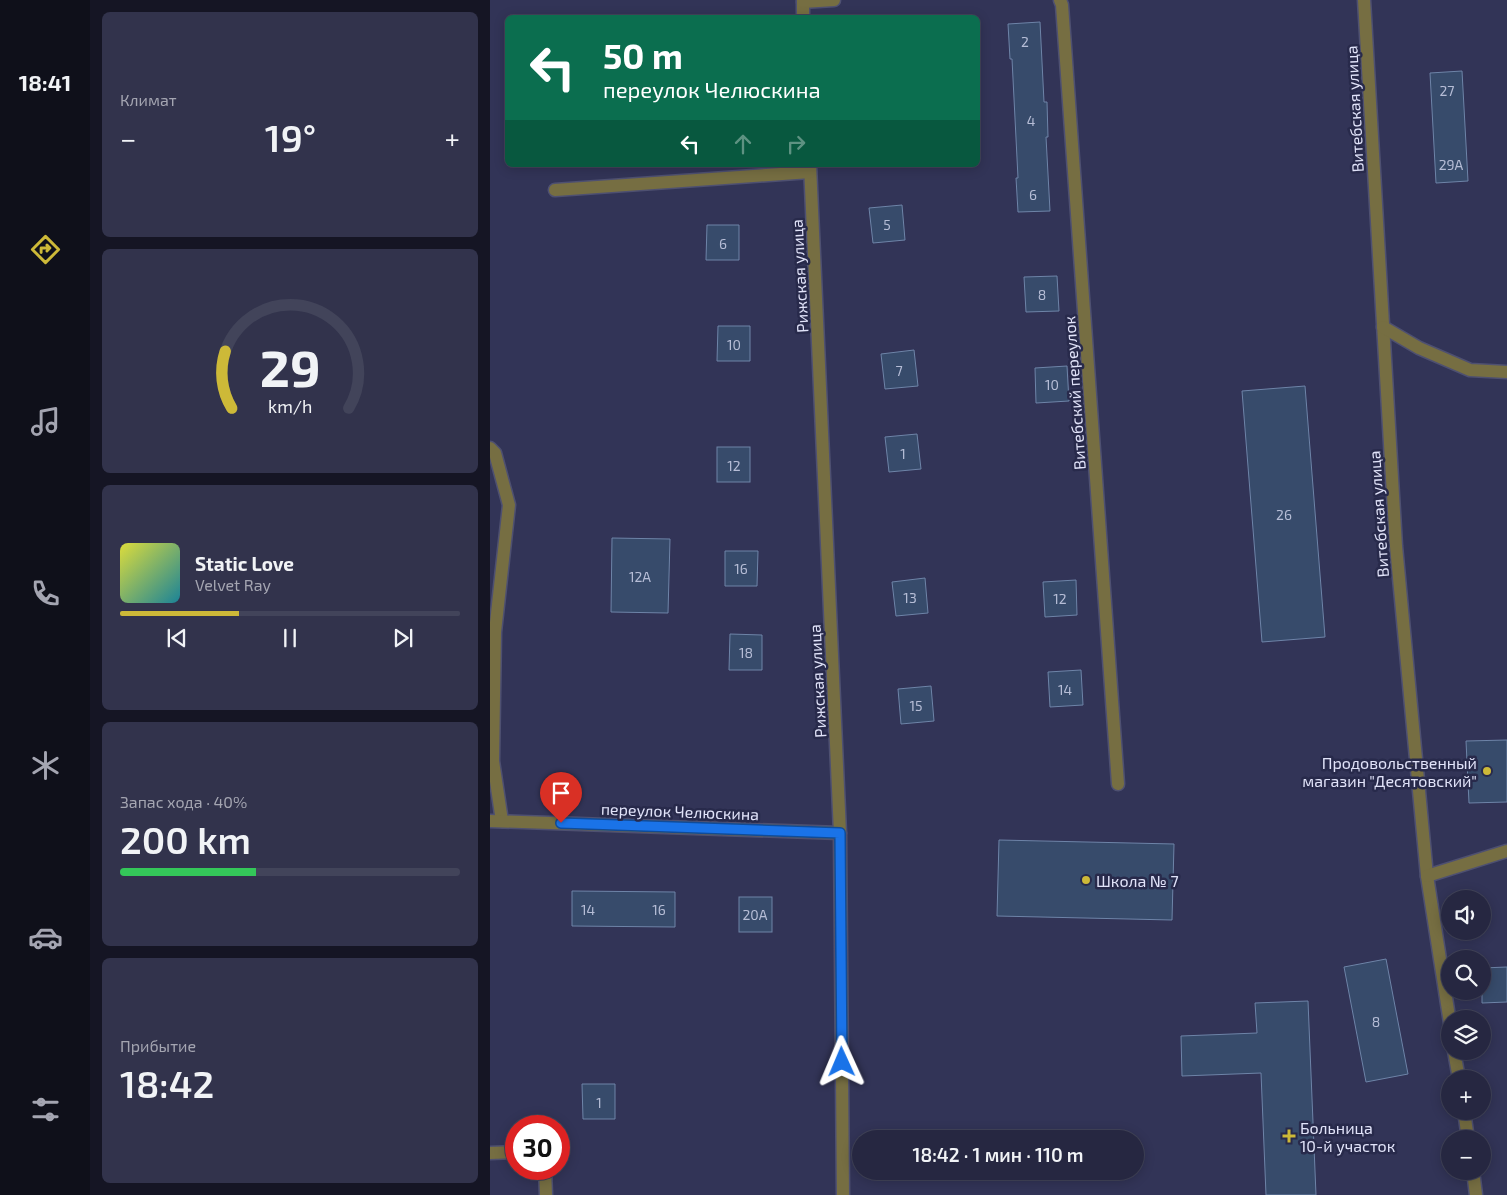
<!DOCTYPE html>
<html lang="ru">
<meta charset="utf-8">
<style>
:root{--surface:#262741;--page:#32334c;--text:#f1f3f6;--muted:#a4a5b1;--line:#42445a;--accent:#cdb938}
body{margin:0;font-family:"Exo 2",sans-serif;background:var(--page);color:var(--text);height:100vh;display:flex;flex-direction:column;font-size:19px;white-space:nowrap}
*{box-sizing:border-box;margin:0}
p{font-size:16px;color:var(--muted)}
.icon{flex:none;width:28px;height:28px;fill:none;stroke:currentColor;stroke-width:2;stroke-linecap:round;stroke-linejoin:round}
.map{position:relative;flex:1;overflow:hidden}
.details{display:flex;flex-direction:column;gap:12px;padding:12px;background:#151524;width:400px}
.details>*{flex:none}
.hud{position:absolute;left:15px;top:15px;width:475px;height:152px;border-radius:8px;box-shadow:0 2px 12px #0003,0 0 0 1px var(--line);background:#0b6e4f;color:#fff;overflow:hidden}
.buttons{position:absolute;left:951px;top:890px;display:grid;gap:10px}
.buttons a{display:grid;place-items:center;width:50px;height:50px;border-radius:50%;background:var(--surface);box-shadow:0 2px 12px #0003,0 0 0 1px var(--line);font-size:25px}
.speed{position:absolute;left:15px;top:1115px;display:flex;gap:10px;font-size:25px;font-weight:700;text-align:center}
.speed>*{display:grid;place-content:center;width:65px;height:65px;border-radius:50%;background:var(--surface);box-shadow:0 2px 12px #0003,0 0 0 1px var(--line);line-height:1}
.speed .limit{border:8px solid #d22;background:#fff;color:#111}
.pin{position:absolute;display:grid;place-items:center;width:42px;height:42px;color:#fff;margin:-51px -21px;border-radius:50% 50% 50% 0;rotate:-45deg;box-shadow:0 0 5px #0007}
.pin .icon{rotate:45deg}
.me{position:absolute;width:55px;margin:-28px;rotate:359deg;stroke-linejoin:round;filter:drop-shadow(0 0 4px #0008)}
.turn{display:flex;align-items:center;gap:18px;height:105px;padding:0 15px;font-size:22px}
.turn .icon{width:65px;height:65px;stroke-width:2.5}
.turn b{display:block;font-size:35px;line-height:42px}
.lanes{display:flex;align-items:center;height:48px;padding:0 15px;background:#0003;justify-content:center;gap:25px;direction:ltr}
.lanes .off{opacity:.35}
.big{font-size:38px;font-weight:600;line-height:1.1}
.details .card{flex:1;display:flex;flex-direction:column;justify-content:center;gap:8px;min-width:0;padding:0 18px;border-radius:8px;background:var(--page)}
.details .dial{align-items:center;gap:0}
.dial svg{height:130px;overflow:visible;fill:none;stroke:var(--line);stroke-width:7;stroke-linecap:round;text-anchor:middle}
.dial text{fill:var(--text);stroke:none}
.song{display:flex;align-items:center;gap:15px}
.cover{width:60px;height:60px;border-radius:8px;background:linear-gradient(135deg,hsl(60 70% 55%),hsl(190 70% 35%))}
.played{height:5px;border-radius:2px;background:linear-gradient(90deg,var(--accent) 35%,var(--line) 35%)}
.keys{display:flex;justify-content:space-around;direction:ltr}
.heat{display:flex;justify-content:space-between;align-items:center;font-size:28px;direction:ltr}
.charge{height:8px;border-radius:4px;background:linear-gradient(90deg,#34c759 40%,var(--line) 0)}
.trip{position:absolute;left:362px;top:1130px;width:292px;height:50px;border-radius:25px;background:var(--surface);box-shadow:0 2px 12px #0003,0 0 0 1px var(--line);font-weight:600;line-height:50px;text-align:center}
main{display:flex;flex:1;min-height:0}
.menu{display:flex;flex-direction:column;width:90px;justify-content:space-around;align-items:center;background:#0f101a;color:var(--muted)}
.menu .icon{width:35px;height:35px}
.menu .on{color:var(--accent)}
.menu b{font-size:22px;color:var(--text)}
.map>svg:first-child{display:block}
.building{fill:#374b6b;stroke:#6e84a8}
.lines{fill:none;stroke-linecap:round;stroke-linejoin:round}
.minor-casing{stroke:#4e5071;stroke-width:15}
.minor{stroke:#766e42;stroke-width:12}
.route-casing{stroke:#114b97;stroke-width:12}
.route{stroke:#1a73e8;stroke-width:9}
.poi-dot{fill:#cdb938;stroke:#282a4b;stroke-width:2}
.labels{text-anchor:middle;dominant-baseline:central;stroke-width:5;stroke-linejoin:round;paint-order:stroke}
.number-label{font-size:14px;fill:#b6bdd6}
.street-label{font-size:16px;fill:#e1e3f9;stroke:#282a4b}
.poi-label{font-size:16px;fill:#e1e3f9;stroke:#282a4b;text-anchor:start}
</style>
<main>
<nav class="menu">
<b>18:41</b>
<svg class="icon on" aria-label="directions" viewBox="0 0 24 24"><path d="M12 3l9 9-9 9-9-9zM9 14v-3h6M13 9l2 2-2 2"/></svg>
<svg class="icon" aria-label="music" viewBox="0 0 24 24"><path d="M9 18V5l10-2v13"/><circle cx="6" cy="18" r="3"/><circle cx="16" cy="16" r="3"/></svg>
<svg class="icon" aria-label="phone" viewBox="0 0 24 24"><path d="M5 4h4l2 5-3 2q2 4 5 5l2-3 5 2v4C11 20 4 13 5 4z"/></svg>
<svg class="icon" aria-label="climate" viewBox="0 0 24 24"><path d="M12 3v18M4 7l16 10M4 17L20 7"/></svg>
<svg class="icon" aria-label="car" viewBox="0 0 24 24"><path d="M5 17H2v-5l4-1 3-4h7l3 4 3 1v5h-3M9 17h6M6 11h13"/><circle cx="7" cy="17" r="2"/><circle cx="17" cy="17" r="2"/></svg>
<svg class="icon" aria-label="filters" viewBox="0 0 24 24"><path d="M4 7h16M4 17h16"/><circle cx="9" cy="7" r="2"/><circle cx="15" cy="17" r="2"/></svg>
</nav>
<section class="details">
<div class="card"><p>Климат</p>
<div class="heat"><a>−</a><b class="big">19°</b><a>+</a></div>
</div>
<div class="card dial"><svg viewBox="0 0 100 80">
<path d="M14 69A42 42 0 1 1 86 69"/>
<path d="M14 69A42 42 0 0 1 10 34" stroke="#cdb938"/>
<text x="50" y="56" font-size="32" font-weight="700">29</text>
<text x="50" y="72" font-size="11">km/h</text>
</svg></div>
<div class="card">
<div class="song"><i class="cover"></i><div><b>Static Love</b><p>Velvet Ray</p></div></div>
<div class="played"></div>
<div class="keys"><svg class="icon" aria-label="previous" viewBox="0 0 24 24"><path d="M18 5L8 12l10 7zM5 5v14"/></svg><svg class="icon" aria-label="pause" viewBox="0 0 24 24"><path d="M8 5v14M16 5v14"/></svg><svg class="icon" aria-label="next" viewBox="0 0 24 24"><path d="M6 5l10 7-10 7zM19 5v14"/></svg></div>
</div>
<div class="card"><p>Запас хода · 40%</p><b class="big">200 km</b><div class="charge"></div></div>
<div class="card"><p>Прибытие</p><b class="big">18:42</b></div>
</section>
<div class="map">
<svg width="1017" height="1195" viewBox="0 0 1017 1195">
<rect width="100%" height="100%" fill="#323457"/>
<!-- building -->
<g class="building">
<path d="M 550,22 L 554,102 L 557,102 L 558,137 L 556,137 L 560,211 L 528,212 L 526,178 L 528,178 L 522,59 L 520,59 L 518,24 Z"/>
<path d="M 972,71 L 978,181 L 946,183 L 940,73 Z"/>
<path d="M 412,205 L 415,240 L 383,243 L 379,208 Z"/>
<path d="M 217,225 L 249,225 L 249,260 L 216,260 Z"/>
<path d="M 567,276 L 569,311 L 536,312 L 534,277 Z"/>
<path d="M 228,326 L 260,326 L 260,361 L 227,361 Z"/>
<path d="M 424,350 L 428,386 L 395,389 L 391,354 Z"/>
<path d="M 577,366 L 579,401 L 546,403 L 545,368 Z"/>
<path d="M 815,386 L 835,637 L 772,642 L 752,391 Z"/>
<path d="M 427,434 L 431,469 L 399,472 L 395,437 Z"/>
<rect x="227" y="447" width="33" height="35"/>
<path d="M 122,538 L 180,539 L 178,613 L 121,612 Z"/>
<path d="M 235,551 L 268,551 L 267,586 L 235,586 Z"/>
<path d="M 435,578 L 438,613 L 406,616 L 402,582 Z"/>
<path d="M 586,580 L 587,615 L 555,617 L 553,582 Z"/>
<path d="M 240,634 L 272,635 L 272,670 L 239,670 Z"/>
<path d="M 591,670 L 593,705 L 560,707 L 558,672 Z"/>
<path d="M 441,686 L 444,721 L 411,724 L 408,689 Z"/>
<path d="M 1017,740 L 1017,802 L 979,803 L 976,741 Z"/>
<path d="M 509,840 L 684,844 L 682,920 L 507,916 Z"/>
<path d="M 82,891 L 185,892 L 185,927 L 82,926 Z"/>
<rect x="249" y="897" width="33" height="35"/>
<path d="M 896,959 L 918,1074 L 876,1082 L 854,967 Z"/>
<path d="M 1017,967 L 1017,1002 L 992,1003 L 992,968 Z"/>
<path d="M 818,1001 L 826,1195 L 776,1195 L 771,1073 L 692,1076 L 691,1036 L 767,1033 L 765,1003 Z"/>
<path d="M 92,1084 L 125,1084 L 125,1119 L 93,1119 Z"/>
</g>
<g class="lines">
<defs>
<g id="minor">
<path d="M 313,0 L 313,18"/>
<path d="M 570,0 L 572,5 L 628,784"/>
<path d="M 874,0 L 906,546 L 937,876 L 960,1023"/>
<path d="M 313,2 L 344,0"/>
<path d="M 320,165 L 350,833 L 353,1195"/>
<path d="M 65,190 L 320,172"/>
<path d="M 893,327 L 929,348 L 980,370 L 1017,372"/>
<path d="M 0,448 L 5,453 L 19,505 L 5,632 L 3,761 L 12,821"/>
<path d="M 0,821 L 350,833"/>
<path d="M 937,876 L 1017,851"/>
<path d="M 964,1051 L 969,1079"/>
<path d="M 974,1111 L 978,1139"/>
<path d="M 0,1153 L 26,1152"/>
<path d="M 55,1169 L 56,1195"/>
<path d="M 983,1171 L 986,1195"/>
</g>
</defs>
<!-- minor casing -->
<use href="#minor" class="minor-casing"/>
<!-- minor -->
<use href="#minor" class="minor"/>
</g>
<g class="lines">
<defs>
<path id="route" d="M 71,823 L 350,833 L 352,1062"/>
</defs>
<!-- route casing -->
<use href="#route" class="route-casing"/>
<!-- route -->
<use href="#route" class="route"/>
</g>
<!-- markers -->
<g class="poi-dot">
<circle cx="997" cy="771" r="5"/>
<circle cx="596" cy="880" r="5"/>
<path d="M796.5 1128.5h5v5h5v5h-5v5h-5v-5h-5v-5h5z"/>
</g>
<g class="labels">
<!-- number labels -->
<g class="number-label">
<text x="535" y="41">2</text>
<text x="957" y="90">27</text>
<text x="541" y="120">4</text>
<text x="961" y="164">29А</text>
<text x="543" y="194">6</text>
<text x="397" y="224">5</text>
<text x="233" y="243">6</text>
<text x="552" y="294">8</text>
<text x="244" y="344">10</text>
<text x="409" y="370">7</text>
<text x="562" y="384">10</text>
<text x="413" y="453">1</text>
<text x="244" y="465">12</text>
<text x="794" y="514">26</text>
<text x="251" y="568">16</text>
<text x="150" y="576">12А</text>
<text x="420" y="597">13</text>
<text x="570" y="598">12</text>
<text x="256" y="652">18</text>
<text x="575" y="689">14</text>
<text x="426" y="705">15</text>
<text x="98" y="909">14</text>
<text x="169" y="909">16</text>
<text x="265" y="914">20А</text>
<text x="886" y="1021">8</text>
<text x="109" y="1102">1</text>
</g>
<!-- street labels -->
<g class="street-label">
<text transform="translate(864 109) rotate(-93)">Витебская улица</text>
<text transform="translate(309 276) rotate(-93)">Рижская улица</text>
<text transform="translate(584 393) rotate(-94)">Витебский переулок</text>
<text transform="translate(888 514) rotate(-94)">Витебская улица</text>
<text transform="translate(327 681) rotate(-93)">Рижская улица</text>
<text transform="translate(190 811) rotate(2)">переулок Челюскина</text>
</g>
<!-- poi labels -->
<g class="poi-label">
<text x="987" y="762" text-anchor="end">Продовольственный<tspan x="987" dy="18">магазин "Деcятовский"</tspan></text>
<text x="606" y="880">Школа № 7</text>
<text x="810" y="1127">Больница<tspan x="810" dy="18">10-й участок</tspan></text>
</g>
</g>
</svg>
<div class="buttons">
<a><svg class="icon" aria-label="sound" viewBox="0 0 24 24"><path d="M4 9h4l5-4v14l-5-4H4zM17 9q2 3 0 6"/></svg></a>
<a><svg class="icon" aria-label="search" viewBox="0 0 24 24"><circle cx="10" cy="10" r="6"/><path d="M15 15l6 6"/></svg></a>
<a><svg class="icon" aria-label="layers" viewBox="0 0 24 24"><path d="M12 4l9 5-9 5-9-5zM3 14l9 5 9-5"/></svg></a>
<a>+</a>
<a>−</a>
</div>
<div class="speed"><div class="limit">30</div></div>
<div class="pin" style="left:71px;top:823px;background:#d93025"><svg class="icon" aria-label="arrive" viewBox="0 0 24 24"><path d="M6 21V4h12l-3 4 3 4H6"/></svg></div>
<svg class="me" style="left:352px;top:1062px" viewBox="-20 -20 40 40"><path d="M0-17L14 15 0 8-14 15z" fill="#1a73e8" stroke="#fff" stroke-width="4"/></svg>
<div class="trip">18:42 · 1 мин · 110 m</div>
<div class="hud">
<div class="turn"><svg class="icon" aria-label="left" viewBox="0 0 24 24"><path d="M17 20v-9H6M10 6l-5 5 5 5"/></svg><div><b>50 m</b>переулок Челюскина</div></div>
<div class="lanes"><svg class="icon" aria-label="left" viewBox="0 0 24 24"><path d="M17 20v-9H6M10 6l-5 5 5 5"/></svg><svg class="icon off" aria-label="ahead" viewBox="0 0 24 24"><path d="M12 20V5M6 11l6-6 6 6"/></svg><svg class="icon off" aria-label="right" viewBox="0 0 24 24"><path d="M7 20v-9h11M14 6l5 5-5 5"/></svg></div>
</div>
</div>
</main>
